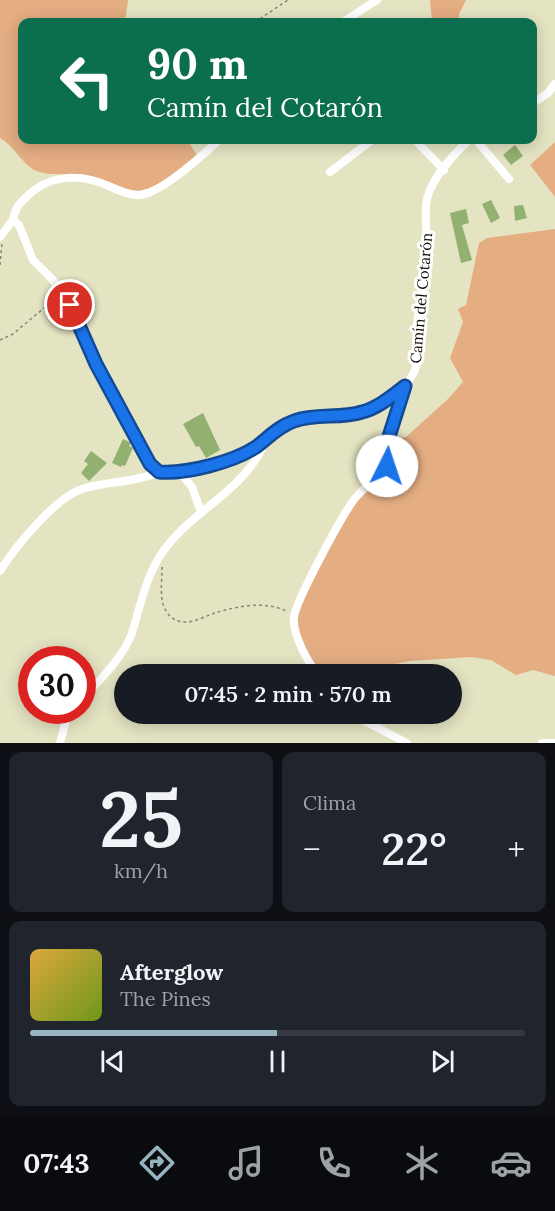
<!DOCTYPE html>
<html lang="es">
<meta charset="utf-8">
<style>
:root{--surface:#171b24;--page:#20242c;--text:#f1f3f6;--muted:#9ea1a6;--line:#363941;--accent:#96b4bf}
body{margin:0;font-family:Lora,serif;background:var(--page);color:var(--text);height:100vh;display:flex;flex-direction:column;font-size:22px;white-space:nowrap}
*{box-sizing:border-box;margin:0}
p{font-size:20px;color:var(--muted)}
.icon{flex:none;width:33px;height:33px;fill:none;stroke:currentColor;stroke-width:2;stroke-linecap:round;stroke-linejoin:round}
.map{position:relative;height:743px;overflow:hidden}
.sheet{display:flex;flex-direction:column;gap:9px;padding:9px;background:#0d0f14;flex:1}
.sheet>*{flex:none}
.top-card{position:absolute;left:18px;top:18px;width:519px;height:126px;border-radius:12px;box-shadow:0 3px 15px #0003;background:#0b6e4f;color:#fff;overflow:hidden}
.speed{position:absolute;left:18px;top:646px;display:flex;gap:12px;font-size:30px;font-weight:700;text-align:center}
.speed>*{display:grid;place-content:center;width:78px;height:78px;border-radius:50%;background:var(--surface);box-shadow:0 3px 15px #0003;line-height:1}
.speed .limit{border:9px solid #d22;background:#fff;color:#111}
.pin{position:absolute;display:grid;place-items:center;width:51px;height:51px;color:#fff;margin:-26px;border:3px solid #fff;border-radius:50%;box-shadow:0 2px 6px #0007}
.me{position:absolute;width:66px;margin:-33px;rotate:4deg;stroke-linejoin:round;filter:drop-shadow(0 0 4px #0008)}
.turn{display:flex;align-items:center;gap:21px;height:126px;padding:0 30px;font-size:27px}
.turn .icon{width:78px;height:78px;stroke-width:2.5}
.turn b{display:block;font-size:42px;line-height:51px}
.big{font-size:45px;font-weight:600;line-height:1.1}
.sheet .widget{flex:1;display:flex;flex-direction:column;justify-content:center;gap:9px;min-width:0;padding:0 21px;border-radius:12px;background:var(--page)}
.sheet .dial{align-items:center;gap:0}
.dial b{font-size:78px;line-height:1}
.song{display:flex;align-items:center;gap:18px}
.cover{width:72px;height:72px;border-radius:9px;background:linear-gradient(135deg,hsl(40 70% 55%),hsl(80 70% 35%))}
.played{height:6px;border-radius:3px;background:linear-gradient(90deg,var(--accent) 50%,var(--line) 50%)}
.keys{display:flex;justify-content:space-around;direction:ltr}
.heat{display:flex;justify-content:space-between;align-items:center;font-size:33px;direction:ltr}
.sheet .tiles{flex:1;display:grid;gap:9px;grid-template-columns:1fr 1fr}
.widget:last-child{grid-column:span 2}
.trip{position:absolute;left:114px;top:664px;width:348px;height:60px;border-radius:30px;background:var(--surface);box-shadow:0 3px 15px #0003;font-weight:600;line-height:60px;text-align:center}
.tabs{display:flex;height:96px;justify-content:space-around;align-items:center;background:#090b0e;color:var(--muted)}
.tabs .icon{width:42px;height:42px}
.tabs .current{color:var(--accent)}
.tabs b{font-size:27px;color:var(--text)}
.map>svg:first-child{display:block}
.green{fill:#e4ad82}
.building{fill:#92b06f}
.lines{fill:none;stroke-linecap:round;stroke-linejoin:round}
.path{stroke:#898972;stroke-width:1.5;stroke-dasharray:3 3;stroke-linecap:butt}
.minor{stroke:#fff;stroke-width:8}
.route-casing{stroke:#114b97;stroke-width:15}
.route{stroke:#1a73e8;stroke-width:10}
.labels{text-anchor:middle;dominant-baseline:central;stroke-width:6;stroke-linejoin:round;paint-order:stroke}
.street-label{font-size:15px;fill:#0d0d03;stroke:#fff}
</style>
<div class="map">
<svg width="555" height="743" viewBox="0 0 555 743">
<rect width="100%" height="100%" fill="#e4e4c3"/>
<!-- green -->
<g class="green">
<path d="M 0,0 L 128,0 L 125,22 L 22,22 L 22,140 L 184,140 L 190,144 L 198,157 C 176,171 151,198 124,189 C 110,185 99,176 85,175 C 70,173 48,177 34,170 C 22,163 14,146 0,138 Z"/>
<path d="M 430,0 L 466,0 L 459,14 L 460,22 L 432,22 Z"/>
<path d="M 555,142 L 555,197 L 530,165 Z"/>
<path d="M 555,229 L 555,676 L 533,670 L 516,675 L 491,660 L 471,657 L 410,661 L 346,674 L 322,668 L 307,660 L 295,626 L 295,612 L 354,500 L 387,466 L 391,466 L 387,442 L 406,437 L 449,398 L 463,382 L 450,358 L 463,322 L 458,309 L 466,305 L 479,243 L 487,238 Z"/>
</g>
<!-- building -->
<g class="building">
<path d="M 515,145 L 523,156 L 511,165 L 503,155 Z"/>
<path d="M 491,200 L 500,218 L 491,223 L 482,204 Z"/>
<path d="M 523,205 L 527,218 L 515,221 L 514,206 Z"/>
<path d="M 466,209 L 469,223 L 462,225 L 472,260 L 461,263 L 450,213 Z"/>
<path d="M 203,413 L 220,450 L 206,458 L 199,446 L 196,447 L 183,424 Z"/>
<path d="M 123,439 L 131,443 L 129,446 L 133,448 L 125,466 L 122,465 L 121,467 L 112,463 Z"/>
<path d="M 91,451 L 107,463 L 89,481 L 81,473 L 88,464 L 84,461 Z"/>
</g>
<g class="lines">
<!-- path -->
<g class="path">
<path d="M 255,22 L 288,0"/>
<path d="M 0,265 L 2,243"/>
<path d="M 0,340 L 13,334 L 57,297"/>
<path d="M 162,567 C 162,579 160,593 163,604 C 166,614 173,621 183,622 C 194,623 205,616 215,613 C 238,606 266,600 288,612"/>
</g>
<!-- minor -->
<g class="minor">
<path d="M 343,22 L 377,0"/>
<path d="M 532,104 L 548,93 L 555,84"/>
<path d="M 415,140 L 444,170"/>
<path d="M 476,140 L 509,179"/>
<path d="M 330,172 L 372,140"/>
<path d="M 13,220 L 19,225 L 33,260 L 53,280 L 70,305 L 96,364 L 154,469 C 167,477 217,465 232,460 C 244,455 254,448 264,441"/>
<path d="M 13,220 C 15,206 23,200 33,191 C 57,173 85,175 111,187 C 120,191 131,196 141,195 C 164,191 203,155 219,140"/>
<path d="M 0,237 L 13,220"/>
<path d="M 179,471 L 192,487 L 201,512"/>
<path d="M 0,571 C 15,547 55,498 82,489 C 107,481 134,483 159,472"/>
<path d="M 319,675 C 308,664 292,633 294,617 C 296,601 345,508 358,495 C 367,485 379,477 387,466 L 386,445 L 405,386"/>
<path d="M 82,698 C 100,681 124,655 132,633 C 140,607 145,580 160,556 C 179,526 210,508 235,484 C 243,476 252,466 258,456 C 262,450 264,442 269,437 C 295,412 327,419 359,413 C 379,409 404,391 413,374 C 422,358 415,342 417,325 C 419,304 425,283 427,262 C 429,241 423,219 427,199 C 432,178 454,154 469,140"/>
<path d="M 351,714 L 407,743"/>
<path d="M 60,743 L 67,717 L 71,711"/>
<path d="M 542,743 L 555,743"/>
</g>
</g>
<g class="lines">
<defs>
<path id="route" d="M 70,305 L 96,364 L 150,464 L 159,472 C 187,474 233,462 256,447 C 268,438 279,426 294,421 C 316,413 340,419 362,412 C 378,408 392,396 405,386 L 386,446 L 387,466"/>
</defs>
<!-- route casing -->
<use href="#route" class="route-casing"/>
<!-- route -->
<use href="#route" class="route"/>
</g>
<g class="labels">
<!-- street labels -->
<g class="street-label">
<text transform="translate(421 298) rotate(-85)">Camín del Cotarón</text>
</g>
</g>
</svg>
<div class="speed"><div class="limit">30</div></div>
<div class="pin" style="left:70px;top:305px;background:#d93025"><svg class="icon" aria-label="arrive" viewBox="0 0 24 24"><path d="M6 21V4h12l-3 4 3 4H6"/></svg></div>
<svg class="me" style="left:387px;top:466px" viewBox="-20 -20 40 40"><circle r="19" fill="#fff"/><path d="M0-13L10 11 0 6-10 11z" fill="#1a73e8"/></svg>
<div class="trip">07:45 · 2 min · 570 m</div>
<div class="top-card">
<div class="turn"><svg class="icon" aria-label="left" viewBox="0 0 24 24"><path d="M17 20v-9H6M10 6l-5 5 5 5"/></svg><div><b>90 m</b>Camín del Cotarón</div></div>
</div>
</div>
<section class="sheet">
<div class="tiles">
<div class="widget dial"><b>25</b><p>km/h</p></div>
<div class="widget"><p>Clima</p>
<div class="heat"><a>−</a><b class="big">22°</b><a>+</a></div>
</div>
<div class="widget">
<div class="song"><i class="cover"></i><div><b>Afterglow</b><p>The Pines</p></div></div>
<div class="played"></div>
<div class="keys"><svg class="icon" aria-label="previous" viewBox="0 0 24 24"><path d="M18 5L8 12l10 7zM5 5v14"/></svg><svg class="icon" aria-label="pause" viewBox="0 0 24 24"><path d="M8 5v14M16 5v14"/></svg><svg class="icon" aria-label="next" viewBox="0 0 24 24"><path d="M6 5l10 7-10 7zM19 5v14"/></svg></div>
</div>
</div>
</section>
<nav class="tabs">
<b>07:43</b>
<svg class="icon current" aria-label="directions" viewBox="0 0 24 24"><path d="M12 3l9 9-9 9-9-9zM9 14v-3h6M13 9l2 2-2 2"/></svg>
<svg class="icon" aria-label="music" viewBox="0 0 24 24"><path d="M9 18V5l10-2v13"/><circle cx="6" cy="18" r="3"/><circle cx="16" cy="16" r="3"/></svg>
<svg class="icon" aria-label="phone" viewBox="0 0 24 24"><path d="M5 4h4l2 5-3 2q2 4 5 5l2-3 5 2v4C11 20 4 13 5 4z"/></svg>
<svg class="icon" aria-label="climate" viewBox="0 0 24 24"><path d="M12 3v18M4 7l16 10M4 17L20 7"/></svg>
<svg class="icon" aria-label="car" viewBox="0 0 24 24"><path d="M5 17H2v-5l4-1 3-4h7l3 4 3 1v5h-3M9 17h6M6 11h13"/><circle cx="7" cy="17" r="2"/><circle cx="17" cy="17" r="2"/></svg>
</nav>
